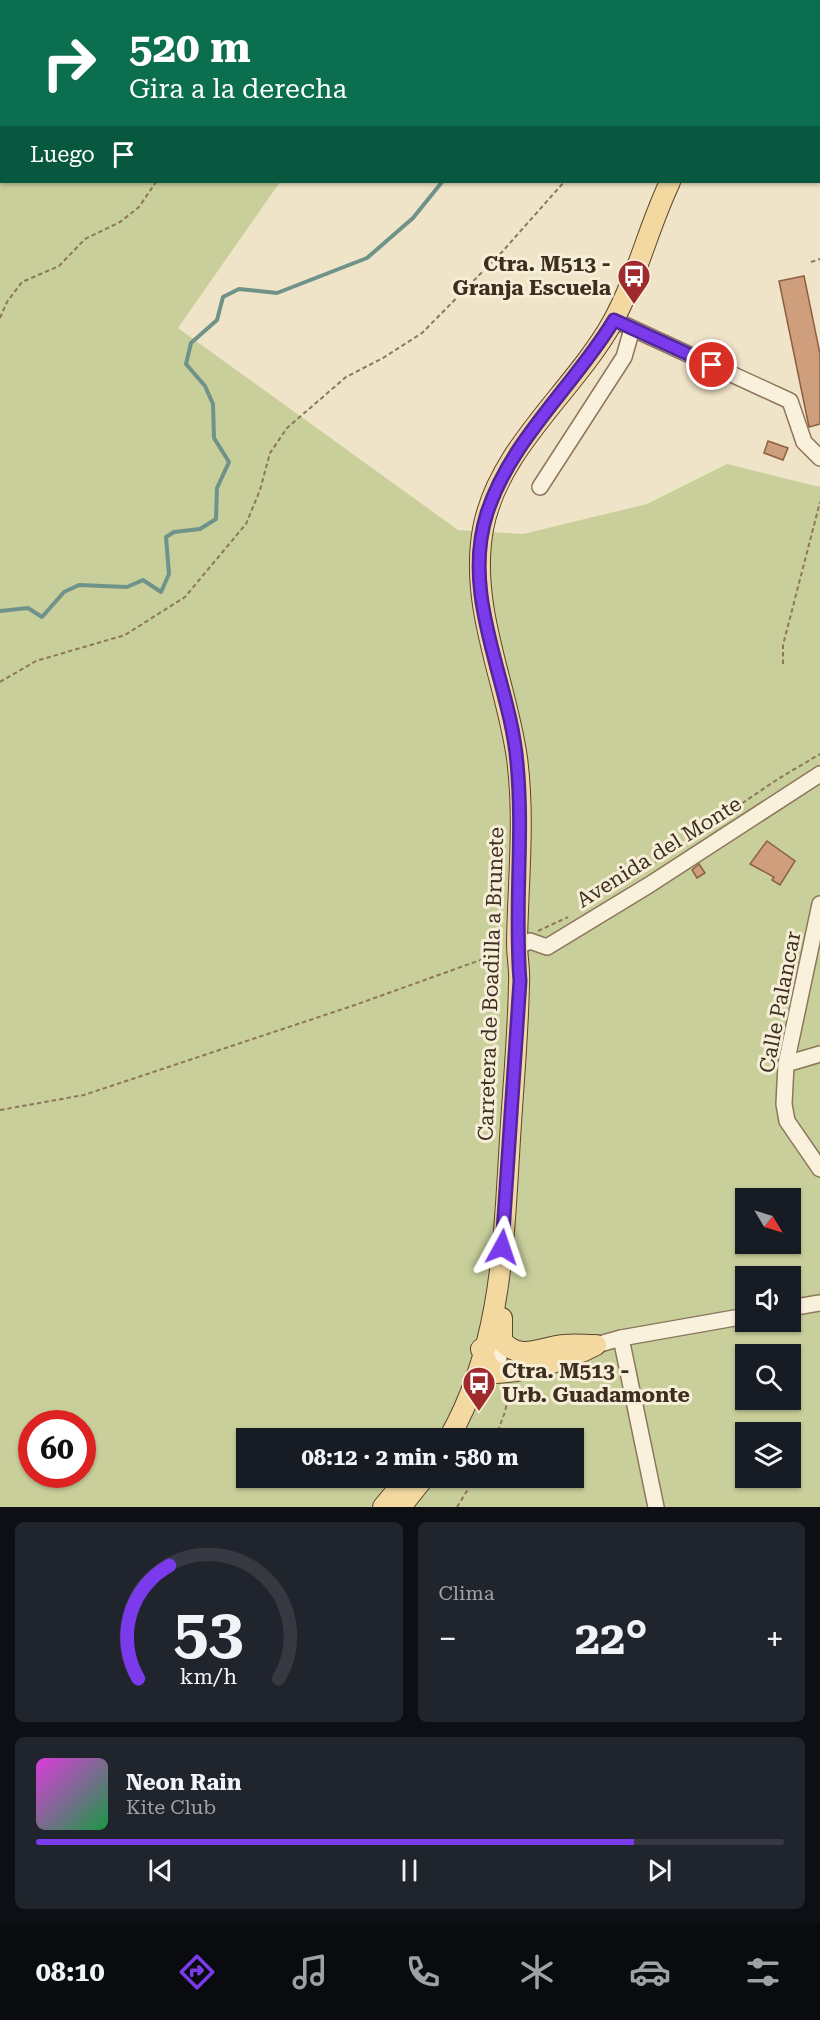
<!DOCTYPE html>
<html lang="es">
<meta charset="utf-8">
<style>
:root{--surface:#171b24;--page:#20242c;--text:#f1f3f6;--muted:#9ea1a6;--line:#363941;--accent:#7c3aed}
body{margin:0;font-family:"Roboto Serif",serif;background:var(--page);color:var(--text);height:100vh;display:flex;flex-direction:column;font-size:22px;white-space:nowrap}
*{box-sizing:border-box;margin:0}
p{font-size:20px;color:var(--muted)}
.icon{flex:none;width:33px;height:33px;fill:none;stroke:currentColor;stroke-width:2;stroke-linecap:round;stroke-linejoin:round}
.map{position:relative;height:1507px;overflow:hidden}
.side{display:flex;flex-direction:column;gap:15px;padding:15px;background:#0d0f14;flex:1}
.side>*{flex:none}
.guide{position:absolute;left:0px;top:0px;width:820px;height:183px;box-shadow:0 2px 4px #0004;background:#0b6e4f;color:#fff;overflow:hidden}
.needle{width:39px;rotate:128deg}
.buttons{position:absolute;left:735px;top:1188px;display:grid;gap:12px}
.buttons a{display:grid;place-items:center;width:66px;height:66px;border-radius:0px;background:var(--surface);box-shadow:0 2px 4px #0004;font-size:30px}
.speed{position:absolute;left:18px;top:1410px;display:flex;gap:12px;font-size:30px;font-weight:700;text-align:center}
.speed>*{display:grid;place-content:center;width:78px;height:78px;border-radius:50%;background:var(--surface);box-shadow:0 2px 4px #0004;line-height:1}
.speed .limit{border:9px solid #d22;background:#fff;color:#111}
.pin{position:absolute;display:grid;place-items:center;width:51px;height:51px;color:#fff;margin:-26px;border:3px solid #fff;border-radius:50%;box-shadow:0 2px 6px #0007}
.me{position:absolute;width:66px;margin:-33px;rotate:5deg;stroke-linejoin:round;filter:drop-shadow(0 0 4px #0008)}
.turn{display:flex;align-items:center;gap:21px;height:126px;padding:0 30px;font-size:27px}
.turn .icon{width:78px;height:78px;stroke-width:2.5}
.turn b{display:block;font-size:42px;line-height:51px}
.then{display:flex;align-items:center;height:57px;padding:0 30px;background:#0003;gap:12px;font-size:22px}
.big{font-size:45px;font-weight:700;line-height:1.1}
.side .card{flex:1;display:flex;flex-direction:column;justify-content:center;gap:9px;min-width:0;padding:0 21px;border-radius:9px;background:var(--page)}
.side .dial{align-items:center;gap:0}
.dial svg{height:156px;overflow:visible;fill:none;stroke:var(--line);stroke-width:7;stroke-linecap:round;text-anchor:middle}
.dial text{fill:var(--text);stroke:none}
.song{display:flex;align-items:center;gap:18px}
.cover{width:72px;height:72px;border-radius:9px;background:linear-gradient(135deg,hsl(300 70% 55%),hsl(140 70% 35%))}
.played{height:6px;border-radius:3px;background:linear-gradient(90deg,var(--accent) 80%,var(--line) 80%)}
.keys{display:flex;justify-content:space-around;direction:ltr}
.heat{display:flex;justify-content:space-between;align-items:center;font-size:33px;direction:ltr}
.side .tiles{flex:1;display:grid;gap:15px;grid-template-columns:1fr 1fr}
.card:last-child{grid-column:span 2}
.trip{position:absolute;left:236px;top:1428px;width:348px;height:60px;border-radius:0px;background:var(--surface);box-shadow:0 2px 4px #0004;font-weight:700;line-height:60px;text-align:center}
.tabs{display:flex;height:96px;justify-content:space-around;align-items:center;background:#090b0e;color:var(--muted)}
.tabs .icon{width:42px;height:42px}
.tabs .on{color:var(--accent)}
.tabs b{font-size:27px;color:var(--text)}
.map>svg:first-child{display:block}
.green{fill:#c9cf9b;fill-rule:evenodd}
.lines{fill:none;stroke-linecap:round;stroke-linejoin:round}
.stream{stroke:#6f938a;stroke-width:4}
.building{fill:#cf9f7d;stroke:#8d5f41;stroke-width:1.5}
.minor-casing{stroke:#8d765c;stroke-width:18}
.major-casing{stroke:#5b4430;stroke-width:22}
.path{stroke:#8d765c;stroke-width:2;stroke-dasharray:4.5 3;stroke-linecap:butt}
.minor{stroke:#faf1dc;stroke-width:15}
.major{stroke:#f3d9a0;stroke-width:20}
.route-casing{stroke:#51269a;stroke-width:15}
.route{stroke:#7c3aed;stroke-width:10}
.labels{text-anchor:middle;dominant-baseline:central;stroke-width:6;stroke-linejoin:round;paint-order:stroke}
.poi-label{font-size:21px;font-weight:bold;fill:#3d2e20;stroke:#f7eed8;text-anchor:end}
.street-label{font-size:21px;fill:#3d2e20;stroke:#f7eed8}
</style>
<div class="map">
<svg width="820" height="1507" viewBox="0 0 820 1507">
<rect width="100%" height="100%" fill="#f0e4c8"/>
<!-- green -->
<path class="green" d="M 0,0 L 455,0 L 2,2 L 2,182 L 280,182 L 178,328 L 458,530 L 523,534 L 647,504 L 727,464 L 820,487 L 820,1507 L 0,1507 ZM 746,1198 L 790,1198 L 790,1244 L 746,1244 ZM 746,1276 L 790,1276 L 790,1322 L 746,1322 ZM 746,1354 L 790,1354 L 790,1400 L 746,1400 ZM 32,1424 L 82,1424 L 82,1474 L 32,1474 ZM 746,1432 L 790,1432 L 790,1478 L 746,1478 ZM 246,1438 L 573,1438 L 573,1478 L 246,1478 Z"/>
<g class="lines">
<!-- stream -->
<g class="stream">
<path d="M 633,2 L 634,0"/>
<path d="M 0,611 L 28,608 L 42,617 L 64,592 L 79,585 L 127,587 L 143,580 L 161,592 L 169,574 L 166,537 L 174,532 L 200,529 L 216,519 L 217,488 L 229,462 L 214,438 L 213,404 L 205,386 L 186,364 L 191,343 L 217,320 L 223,297 L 239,289 L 277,293 L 367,258 L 413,218 L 442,182"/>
</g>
</g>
<!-- building -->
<g class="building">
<path d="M 804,276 L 820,354 L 820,424 L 809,427 L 779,281 Z"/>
<path d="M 768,441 L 788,448 L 783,460 L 764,453 Z"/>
<path d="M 767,841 L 795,861 L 780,885 L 772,880 L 774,877 L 750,864 Z"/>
<path d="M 699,864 L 705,873 L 697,878 L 692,870 Z"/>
</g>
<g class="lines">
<defs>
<g id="minor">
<path d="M 614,320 L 790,401 L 804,442 L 820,458"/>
<path d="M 540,487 L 624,357 L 632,329"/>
<path d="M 820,904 L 786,1064 L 784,1104 L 787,1121 L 820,1169"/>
<path d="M 517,947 L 530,941 L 547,947 L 649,885 L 820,774"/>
<path d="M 786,1064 L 820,1054"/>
<path d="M 790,1308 L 820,1303"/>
<path d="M 621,1338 L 656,1507"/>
<path d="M 596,1345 L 621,1338 L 746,1316"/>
<path d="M 496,1373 L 502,1341"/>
</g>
<g id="major">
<path d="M 779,2 L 780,0"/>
<path d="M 502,1318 L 502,1341 C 521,1362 540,1347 564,1345 C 574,1344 584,1345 593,1345"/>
<path d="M 481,1349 L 488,1365 L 496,1373 C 531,1371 565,1361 596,1345"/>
<path d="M 449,1438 C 499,1350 503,1255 509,1156 C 512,1098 518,1041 519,983 C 520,970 517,957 517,943 C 518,881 525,820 517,758 C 506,681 469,607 483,529 C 498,448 573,392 612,323 C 637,278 648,228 670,182"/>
<path d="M 404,1503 L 424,1478"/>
<path d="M 383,1507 L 407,1478"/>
</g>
</defs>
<!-- minor casing -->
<use href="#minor" class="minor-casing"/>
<!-- major casing -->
<use href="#major" class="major-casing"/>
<!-- path -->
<g class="path">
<path d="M 9,0 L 11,2"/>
<path d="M 346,2 L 349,0"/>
<path d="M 0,158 L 2,157"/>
<path d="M 811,262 L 820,259"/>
<path d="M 0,318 L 7,302 L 22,282 L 59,266 L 85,239 L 120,222 L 139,207 L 156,182"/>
<path d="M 783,664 L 783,645 L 820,502"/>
<path d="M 0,682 L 36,661 L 125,635 L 185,597 L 246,524 L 260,490 L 270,453 L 287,428 L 346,377 L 383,358 L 422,333 L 502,252 L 564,182"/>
<path d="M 624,883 L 778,779 L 820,754"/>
<path d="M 538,931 L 568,917"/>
<path d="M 0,1110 L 84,1095 L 355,1005 L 500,953"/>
<path d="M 495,1438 L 505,1412 L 510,1387"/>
<path d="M 457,1507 L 475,1478"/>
</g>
<!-- minor -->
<use href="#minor" class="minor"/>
<!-- major -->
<use href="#major" class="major"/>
</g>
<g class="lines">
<defs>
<path id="route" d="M 502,1247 L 520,981 C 514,908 524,836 517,763 C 510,680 460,597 487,513 C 511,439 575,385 614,320 L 712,365"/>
</defs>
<!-- route casing -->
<use href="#route" class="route-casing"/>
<!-- route -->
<use href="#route" class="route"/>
</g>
<!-- icons -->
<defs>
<symbol id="bus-pin" viewBox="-11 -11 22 30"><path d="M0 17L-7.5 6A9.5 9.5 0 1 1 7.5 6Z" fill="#9e2a2b" stroke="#f7eed8"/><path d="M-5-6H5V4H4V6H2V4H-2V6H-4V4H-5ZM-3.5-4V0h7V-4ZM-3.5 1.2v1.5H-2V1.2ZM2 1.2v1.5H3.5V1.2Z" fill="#fff"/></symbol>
</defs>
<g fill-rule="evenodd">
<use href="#bus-pin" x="615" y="257" width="38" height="52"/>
<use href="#bus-pin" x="460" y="1364" width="38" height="52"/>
</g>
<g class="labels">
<!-- poi labels -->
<g class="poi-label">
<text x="611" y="264">Ctra. M513 -<tspan x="611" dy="24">Granja Escuela</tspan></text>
<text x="502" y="1371" text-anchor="start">Ctra. M513 -<tspan x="502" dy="24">Urb. Guadamonte</tspan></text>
</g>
<!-- street labels -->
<g class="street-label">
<text transform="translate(659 852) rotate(-32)">Avenida del Monte</text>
<text transform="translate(491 984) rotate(-88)">Carretera de Boadilla a Brunete</text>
<text transform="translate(780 1002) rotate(-79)">Calle Palancar</text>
</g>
</g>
</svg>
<div class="buttons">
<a><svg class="needle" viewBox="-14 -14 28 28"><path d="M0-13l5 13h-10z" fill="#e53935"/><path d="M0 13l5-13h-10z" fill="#9ea1a6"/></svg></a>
<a><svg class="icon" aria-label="sound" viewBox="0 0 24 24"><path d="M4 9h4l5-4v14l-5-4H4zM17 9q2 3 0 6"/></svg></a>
<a><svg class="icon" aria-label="search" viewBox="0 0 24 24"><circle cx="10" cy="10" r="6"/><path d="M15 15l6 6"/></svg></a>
<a><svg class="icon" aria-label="layers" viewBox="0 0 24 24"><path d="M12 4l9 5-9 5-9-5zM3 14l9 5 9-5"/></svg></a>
</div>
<div class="speed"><div class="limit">60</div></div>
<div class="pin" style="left:712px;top:365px;background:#d93025"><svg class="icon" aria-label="arrive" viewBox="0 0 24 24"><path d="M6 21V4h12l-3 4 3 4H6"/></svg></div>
<svg class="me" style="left:502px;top:1247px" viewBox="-20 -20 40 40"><path d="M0-17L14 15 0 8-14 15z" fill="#7c3aed" stroke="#fff" stroke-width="4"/></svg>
<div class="trip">08:12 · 2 min · 580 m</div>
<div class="guide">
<div class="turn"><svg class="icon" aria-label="right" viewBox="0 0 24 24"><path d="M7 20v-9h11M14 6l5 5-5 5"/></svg><div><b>520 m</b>Gira a la derecha</div></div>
<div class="then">Luego<svg class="icon" aria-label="arrive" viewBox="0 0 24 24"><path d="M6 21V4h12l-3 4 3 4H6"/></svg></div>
</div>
</div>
<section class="side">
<div class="tiles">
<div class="card dial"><svg viewBox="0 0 100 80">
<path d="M14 69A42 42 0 1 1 86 69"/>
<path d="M14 69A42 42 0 0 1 30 11" stroke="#7c3aed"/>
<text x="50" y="56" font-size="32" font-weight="700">53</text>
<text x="50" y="72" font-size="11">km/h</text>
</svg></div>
<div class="card"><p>Clima</p>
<div class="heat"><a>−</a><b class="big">22°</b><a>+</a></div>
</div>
<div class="card">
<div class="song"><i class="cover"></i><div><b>Neon Rain</b><p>Kite Club</p></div></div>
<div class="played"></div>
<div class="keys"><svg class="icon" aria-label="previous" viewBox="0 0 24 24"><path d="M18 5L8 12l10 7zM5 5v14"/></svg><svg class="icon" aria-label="pause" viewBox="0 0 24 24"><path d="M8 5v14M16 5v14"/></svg><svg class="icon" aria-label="next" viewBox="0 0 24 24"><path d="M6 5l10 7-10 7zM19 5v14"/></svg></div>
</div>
</div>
</section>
<nav class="tabs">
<b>08:10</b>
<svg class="icon on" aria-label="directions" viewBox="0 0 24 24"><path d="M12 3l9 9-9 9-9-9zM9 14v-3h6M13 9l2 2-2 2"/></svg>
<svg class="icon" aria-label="music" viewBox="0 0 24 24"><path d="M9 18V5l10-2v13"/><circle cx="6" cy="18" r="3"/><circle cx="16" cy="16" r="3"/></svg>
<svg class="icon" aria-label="phone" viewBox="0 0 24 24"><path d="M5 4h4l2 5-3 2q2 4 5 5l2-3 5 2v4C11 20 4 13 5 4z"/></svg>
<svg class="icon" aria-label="climate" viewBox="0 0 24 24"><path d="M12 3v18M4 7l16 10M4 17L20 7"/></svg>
<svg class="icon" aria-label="car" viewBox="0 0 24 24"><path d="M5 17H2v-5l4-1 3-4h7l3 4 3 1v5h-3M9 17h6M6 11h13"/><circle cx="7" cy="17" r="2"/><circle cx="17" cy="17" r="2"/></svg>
<svg class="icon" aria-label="filters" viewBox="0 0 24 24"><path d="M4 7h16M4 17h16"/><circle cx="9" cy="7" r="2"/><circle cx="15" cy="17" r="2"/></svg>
</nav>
